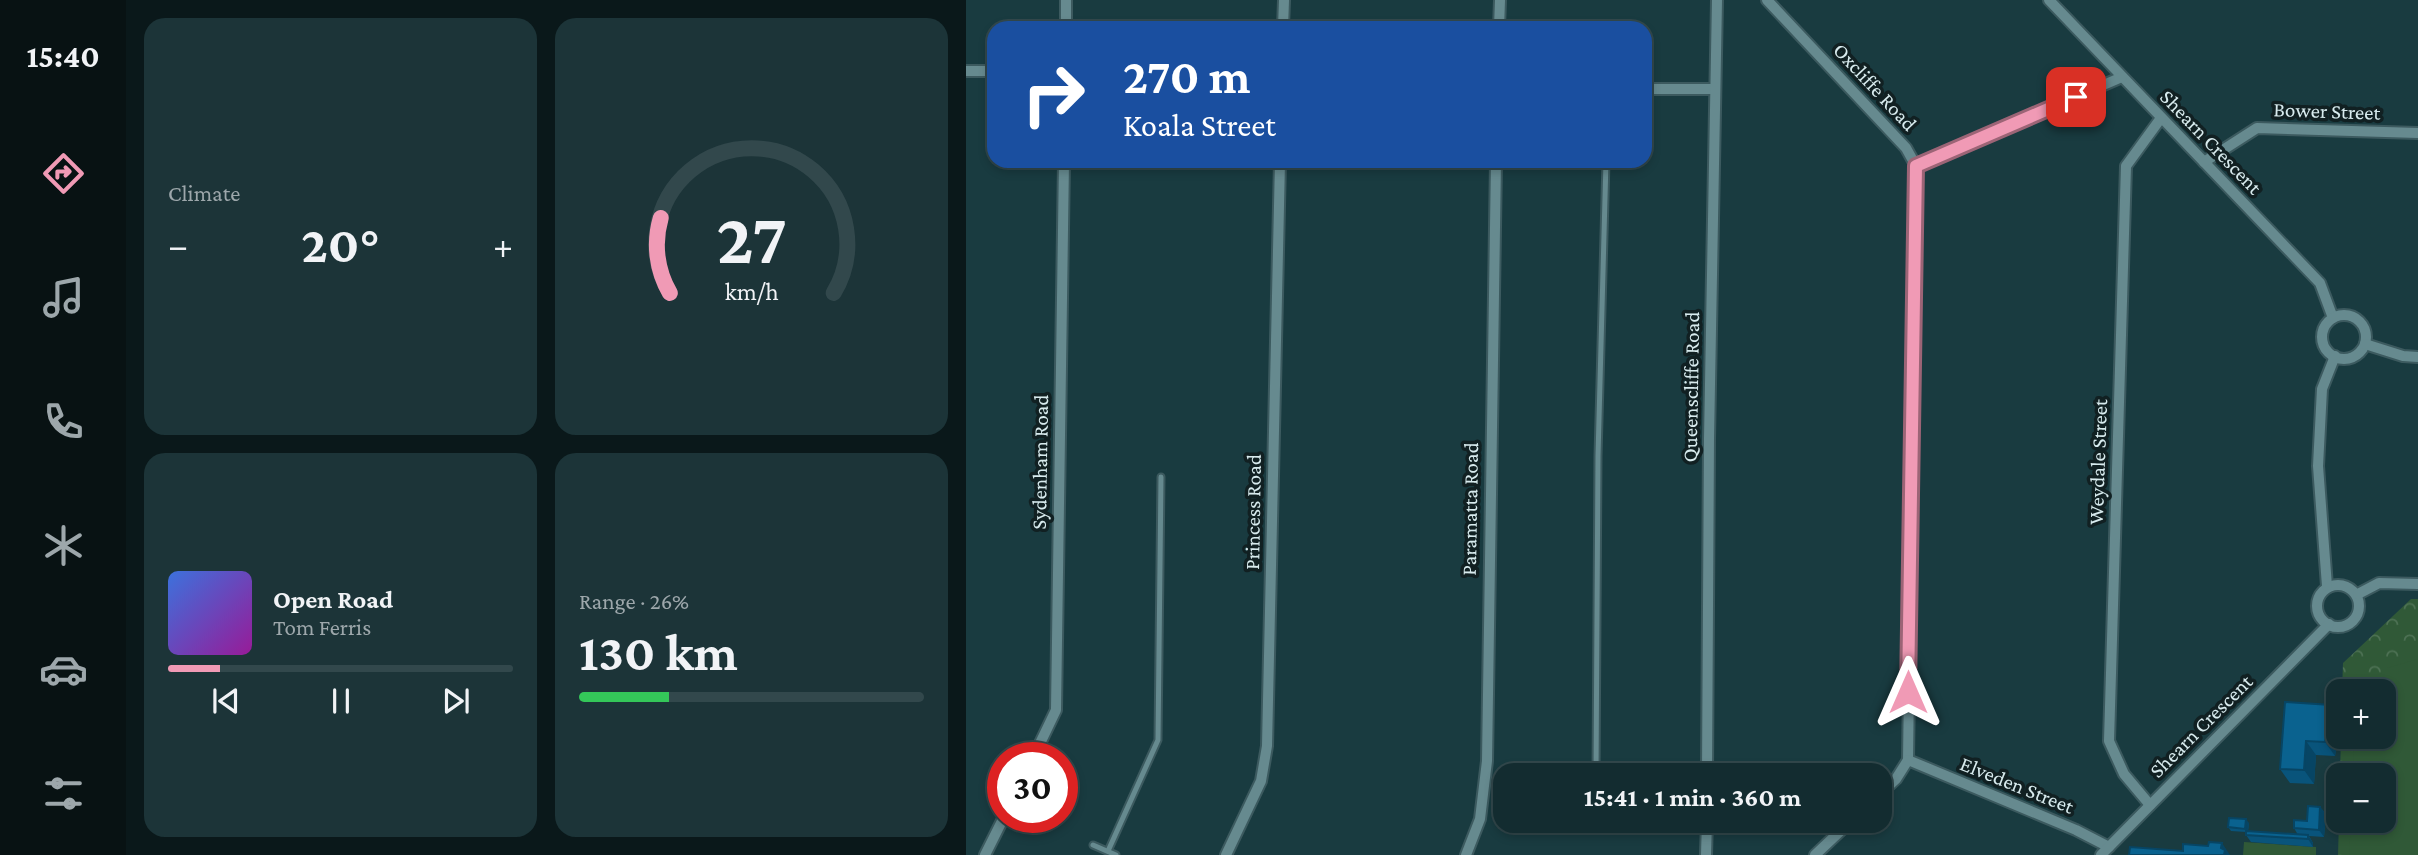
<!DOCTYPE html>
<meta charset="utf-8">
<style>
:root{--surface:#132c30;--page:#1c3438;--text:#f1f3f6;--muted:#9da7ab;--line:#32484c;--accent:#f09ab5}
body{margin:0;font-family:"Crimson Pro",serif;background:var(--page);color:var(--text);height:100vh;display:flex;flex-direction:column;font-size:26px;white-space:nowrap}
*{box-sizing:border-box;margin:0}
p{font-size:23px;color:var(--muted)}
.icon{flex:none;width:38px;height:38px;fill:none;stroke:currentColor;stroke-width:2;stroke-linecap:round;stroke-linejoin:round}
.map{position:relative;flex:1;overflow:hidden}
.panel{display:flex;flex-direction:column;gap:18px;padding:18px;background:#0a181a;width:840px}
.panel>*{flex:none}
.banner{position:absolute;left:21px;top:21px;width:665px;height:147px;border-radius:21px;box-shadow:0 4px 10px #0003,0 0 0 2px var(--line);background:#1a4fa0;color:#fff;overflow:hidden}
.tools{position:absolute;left:1360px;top:679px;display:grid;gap:14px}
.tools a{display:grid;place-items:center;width:70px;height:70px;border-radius:14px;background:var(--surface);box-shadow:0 4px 10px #0003,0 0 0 2px var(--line);font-size:35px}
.speed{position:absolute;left:21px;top:742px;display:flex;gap:14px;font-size:35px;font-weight:700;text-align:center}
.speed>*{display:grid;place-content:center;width:91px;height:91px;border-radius:50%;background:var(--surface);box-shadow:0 4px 10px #0003,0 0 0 2px var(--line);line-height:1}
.speed .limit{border:10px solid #d22;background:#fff;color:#111}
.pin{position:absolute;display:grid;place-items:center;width:60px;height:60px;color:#fff;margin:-30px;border-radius:14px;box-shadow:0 4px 10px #0006}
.me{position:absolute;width:77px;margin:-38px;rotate:0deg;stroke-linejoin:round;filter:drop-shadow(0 0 5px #0008)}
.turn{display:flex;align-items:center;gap:24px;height:147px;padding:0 21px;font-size:32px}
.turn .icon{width:91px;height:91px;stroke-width:2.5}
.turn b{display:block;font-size:49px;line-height:60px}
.big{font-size:52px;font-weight:700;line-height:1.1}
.panel .card{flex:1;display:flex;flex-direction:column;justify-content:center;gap:10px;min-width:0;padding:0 24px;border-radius:21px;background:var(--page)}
.panel .dial{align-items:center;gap:0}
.dial svg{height:182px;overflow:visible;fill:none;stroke:var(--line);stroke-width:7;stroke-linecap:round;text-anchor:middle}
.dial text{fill:var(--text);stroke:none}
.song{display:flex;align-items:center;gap:21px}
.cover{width:84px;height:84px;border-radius:10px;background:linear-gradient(135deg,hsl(220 70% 55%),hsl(300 70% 35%))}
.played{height:7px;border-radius:4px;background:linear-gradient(90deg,var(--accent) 15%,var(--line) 15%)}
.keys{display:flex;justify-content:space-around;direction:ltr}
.heat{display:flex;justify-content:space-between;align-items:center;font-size:38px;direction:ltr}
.charge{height:10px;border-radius:5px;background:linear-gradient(90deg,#34c759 26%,var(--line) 0)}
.panel .tiles{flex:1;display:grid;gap:18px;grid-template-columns:repeat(2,1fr)}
.trip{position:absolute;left:527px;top:763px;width:399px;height:70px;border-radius:21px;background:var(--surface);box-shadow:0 4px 10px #0003,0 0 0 2px var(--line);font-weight:700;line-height:70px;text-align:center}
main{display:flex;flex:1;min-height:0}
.tabs{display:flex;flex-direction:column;width:126px;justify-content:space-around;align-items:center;background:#081213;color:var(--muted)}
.tabs .icon{width:49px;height:49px}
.tabs .current{color:var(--accent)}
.tabs b{font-size:32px;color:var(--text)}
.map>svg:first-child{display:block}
.forest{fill:url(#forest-crowns)}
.pitch{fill:#305937}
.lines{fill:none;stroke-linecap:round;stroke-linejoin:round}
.service-casing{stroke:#3c5a5f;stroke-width:9}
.minor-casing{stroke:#3c5a5f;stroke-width:14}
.service{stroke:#668a8f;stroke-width:5}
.minor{stroke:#668a8f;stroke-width:10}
.wall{fill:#09547b}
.shaded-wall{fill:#074564}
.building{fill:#0a628f;stroke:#074564;stroke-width:2}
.route-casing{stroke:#9c6476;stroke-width:18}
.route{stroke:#f09ab5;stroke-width:12}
.labels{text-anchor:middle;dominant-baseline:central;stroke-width:7;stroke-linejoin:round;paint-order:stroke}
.street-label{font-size:21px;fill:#d8ebee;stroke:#112022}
</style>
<main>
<nav class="tabs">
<b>15:40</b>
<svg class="icon current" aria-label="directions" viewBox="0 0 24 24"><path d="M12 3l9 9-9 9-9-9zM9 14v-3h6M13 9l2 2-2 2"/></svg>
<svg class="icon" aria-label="music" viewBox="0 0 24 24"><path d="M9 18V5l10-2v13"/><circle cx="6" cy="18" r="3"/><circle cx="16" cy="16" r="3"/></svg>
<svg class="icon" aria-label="phone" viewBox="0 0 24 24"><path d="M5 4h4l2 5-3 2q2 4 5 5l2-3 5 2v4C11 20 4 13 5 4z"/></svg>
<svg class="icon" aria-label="climate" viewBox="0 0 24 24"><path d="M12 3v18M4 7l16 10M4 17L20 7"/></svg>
<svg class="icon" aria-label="car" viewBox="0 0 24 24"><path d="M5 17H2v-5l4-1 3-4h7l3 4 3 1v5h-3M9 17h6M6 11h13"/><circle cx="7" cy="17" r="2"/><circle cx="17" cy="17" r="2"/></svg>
<svg class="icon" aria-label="filters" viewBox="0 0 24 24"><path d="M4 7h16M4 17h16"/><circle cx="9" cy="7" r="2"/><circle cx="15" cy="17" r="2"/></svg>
</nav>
<section class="panel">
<div class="tiles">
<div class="card"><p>Climate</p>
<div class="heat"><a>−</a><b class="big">20°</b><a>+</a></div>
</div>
<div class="card dial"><svg viewBox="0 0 100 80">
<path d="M14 69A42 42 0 1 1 86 69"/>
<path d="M14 69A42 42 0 0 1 10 36" stroke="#f09ab5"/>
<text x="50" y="56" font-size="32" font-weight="700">27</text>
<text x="50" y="72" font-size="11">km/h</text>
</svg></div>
<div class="card">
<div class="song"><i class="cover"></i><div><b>Open Road</b><p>Tom Ferris</p></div></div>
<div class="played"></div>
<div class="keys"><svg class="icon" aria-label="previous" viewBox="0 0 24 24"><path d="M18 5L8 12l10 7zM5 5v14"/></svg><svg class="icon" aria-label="pause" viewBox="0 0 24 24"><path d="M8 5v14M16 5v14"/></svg><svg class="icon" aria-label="next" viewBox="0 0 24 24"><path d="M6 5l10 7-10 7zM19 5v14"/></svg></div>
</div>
<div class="card"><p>Range · 26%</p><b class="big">130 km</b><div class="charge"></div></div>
</div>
</section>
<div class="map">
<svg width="1452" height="855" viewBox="0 0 1452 855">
<defs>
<pattern id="forest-crowns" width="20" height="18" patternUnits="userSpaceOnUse" patternTransform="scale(1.75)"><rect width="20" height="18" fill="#305937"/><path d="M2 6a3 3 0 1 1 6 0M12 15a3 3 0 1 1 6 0" fill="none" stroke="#4d7154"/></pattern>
</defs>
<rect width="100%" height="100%" fill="#193b40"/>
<!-- forest -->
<path class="forest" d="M 1445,599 L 1452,599 L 1452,855 L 1372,855 L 1373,821 L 1418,821 L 1418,775 L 1374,775 L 1375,737 L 1418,737 L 1418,691 L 1376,691 L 1377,663 Z"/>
<!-- pitch -->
<g class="pitch">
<path d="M 1452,659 L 1452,855 L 1383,855 L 1385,821 L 1418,821 L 1418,775 L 1387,775 L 1388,737 L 1418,737 L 1418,691 L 1394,691 L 1421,668 Z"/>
<path d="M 1278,842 L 1350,847 L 1350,855 L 1277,855 Z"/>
</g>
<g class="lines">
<defs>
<g id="service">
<path d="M 630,775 L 632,456 L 640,161"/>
<path d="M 630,821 L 630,824 L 741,827"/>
<path d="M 127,845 L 150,855"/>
<path d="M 142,851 L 192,740 L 195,477"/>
</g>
<g id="minor">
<path d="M 801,0 L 940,148 L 950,166 L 942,760 L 930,779 L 914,794"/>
<path d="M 1083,0 L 1354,283 L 1367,318"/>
<path d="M 100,28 L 100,0"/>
<path d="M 317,28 L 318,0"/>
<path d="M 533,28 L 534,0"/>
<path d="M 0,71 L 28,71"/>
<path d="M 679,89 L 749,89"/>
<path d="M 1238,162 L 1291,128 L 1452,133"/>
<path d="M 950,166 L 1156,77"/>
<circle cx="1378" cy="337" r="22"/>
<path d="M 1399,344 L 1437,356 L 1452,357"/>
<circle cx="1372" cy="606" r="21"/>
<path d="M 1361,586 L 1352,466 L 1356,389 L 1369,356"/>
<path d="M 1392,594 L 1413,583 L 1452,584"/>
<path d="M 67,758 L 90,710 L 98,161"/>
<path d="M 942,760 L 1110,830 L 1143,847"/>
<path d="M 741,775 L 743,439 L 751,0"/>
<path d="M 1184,805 L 1158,774 L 1143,741 L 1160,166 L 1195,118"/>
<path d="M 19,855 L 38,817"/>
<path d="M 260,855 L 295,781 L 301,746 L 314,161"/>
<path d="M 500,855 L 514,819 L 521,761 L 530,161"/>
<path d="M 740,855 L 741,821"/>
<path d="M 849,855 L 885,821"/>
<path d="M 1135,855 L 1363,624"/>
</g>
</defs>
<!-- service casing -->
<use href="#service" class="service-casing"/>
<!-- minor casing -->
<use href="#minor" class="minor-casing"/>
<!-- service -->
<use href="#service" class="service"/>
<!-- minor -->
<use href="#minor" class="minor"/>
</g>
<!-- wall -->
<g class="wall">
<path d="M 1365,705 L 1372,715 L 1372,737 L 1369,756 L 1350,755 L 1348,784 L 1324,783 L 1314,769 Z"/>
<path d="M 1354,807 L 1360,814 L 1358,837 L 1343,836 L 1347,843 L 1347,847 L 1285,842 L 1280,835 L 1280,832 L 1265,831 L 1262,827 L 1283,823 L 1282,831 L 1332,835 L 1328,828 L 1341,821 Z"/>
</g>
<!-- shaded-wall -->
<g class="shaded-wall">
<path d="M 1365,705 L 1372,715 L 1372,737 L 1369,756 L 1359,742 Z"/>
<path d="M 1340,741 L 1350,755 L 1348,784 L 1338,770 Z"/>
<path d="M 1354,807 L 1360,814 L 1358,837 L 1353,830 Z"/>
<path d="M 1280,819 L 1283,823 L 1282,832 L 1279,829 Z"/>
<path d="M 1342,835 L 1347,843 L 1347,847 L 1342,839 Z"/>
<path d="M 1256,843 L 1264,855 L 1258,855 L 1255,848 Z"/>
</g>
<!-- building -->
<g class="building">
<path d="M 1319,702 L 1365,705 L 1359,742 L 1340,741 L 1338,770 L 1314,769 Z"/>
<path d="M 1342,806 L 1354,807 L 1353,830 L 1328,828 L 1328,820 L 1341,821 Z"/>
<path d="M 1263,818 L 1280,819 L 1279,829 L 1262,827 Z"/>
<path d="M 1280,831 L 1342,835 L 1342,839 L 1280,835 Z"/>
<path d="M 1243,842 L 1256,843 L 1255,848 L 1259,850 L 1258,855 L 1163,855 L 1164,847 L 1217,851 L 1217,844 L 1242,846 Z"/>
</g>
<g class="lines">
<defs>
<path id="route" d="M 942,692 L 950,166 L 1110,97"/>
</defs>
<!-- route casing -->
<use href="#route" class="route-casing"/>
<!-- route -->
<use href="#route" class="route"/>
</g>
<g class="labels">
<!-- street labels -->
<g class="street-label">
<text transform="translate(909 87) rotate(47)">Oxcliffe Road</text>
<text transform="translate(1361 111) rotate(2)">Bower Street</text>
<text transform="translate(1245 142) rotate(46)">Shearn Crescent</text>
<text transform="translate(725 387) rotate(-89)">Queenscliffe Road</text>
<text transform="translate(74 462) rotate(-89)">Sydenham Road</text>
<text transform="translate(1132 462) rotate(-88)">Weydale Street</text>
<text transform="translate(504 509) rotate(-89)">Paramatta Road</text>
<text transform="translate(287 512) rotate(-89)">Princess Road</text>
<text transform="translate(1235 726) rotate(-45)">Shearn Crescent</text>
<text transform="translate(1051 785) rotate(22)">Elveden Street</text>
</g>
</g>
</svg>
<div class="tools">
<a>+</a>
<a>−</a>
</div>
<div class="speed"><div class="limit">30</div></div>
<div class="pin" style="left:1110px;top:97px;background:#d93025"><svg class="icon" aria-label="arrive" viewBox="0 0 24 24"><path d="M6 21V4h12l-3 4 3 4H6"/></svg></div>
<svg class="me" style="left:942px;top:692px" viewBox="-20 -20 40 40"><path d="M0-17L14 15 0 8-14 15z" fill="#f09ab5" stroke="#fff" stroke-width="4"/></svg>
<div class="trip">15:41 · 1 min · 360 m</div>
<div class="banner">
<div class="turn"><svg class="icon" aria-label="right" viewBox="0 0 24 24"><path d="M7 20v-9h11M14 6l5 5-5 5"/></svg><div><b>270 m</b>Koala Street</div></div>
</div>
</div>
</main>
